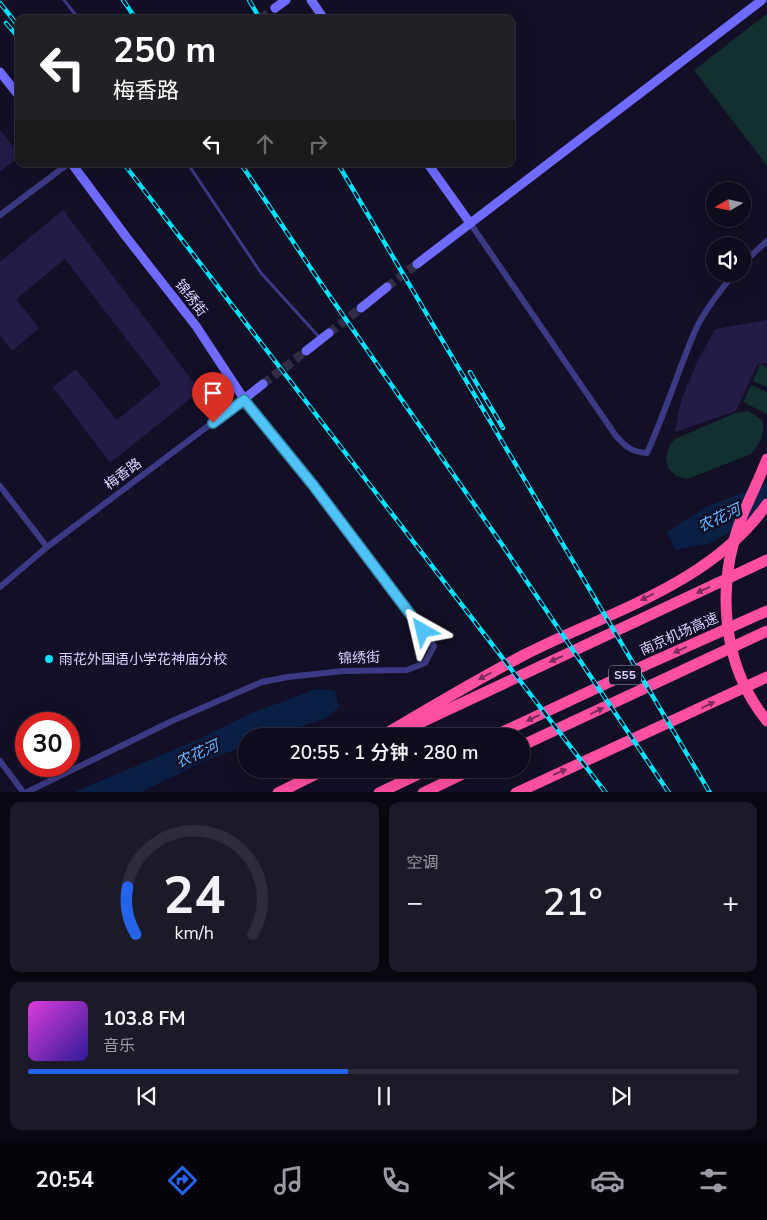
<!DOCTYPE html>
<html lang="zh">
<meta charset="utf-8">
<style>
:root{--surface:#0e0b1c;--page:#1c1929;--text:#f1f3f6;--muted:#9b9ba3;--line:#2e2b3b;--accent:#2563eb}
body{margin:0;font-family:"Nunito Sans","Noto Sans SC",sans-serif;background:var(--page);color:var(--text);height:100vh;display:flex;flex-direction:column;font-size:19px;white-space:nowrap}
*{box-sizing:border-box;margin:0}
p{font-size:16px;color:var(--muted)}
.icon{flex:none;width:28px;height:28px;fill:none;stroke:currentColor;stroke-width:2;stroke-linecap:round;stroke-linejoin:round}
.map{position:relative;height:792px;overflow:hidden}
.sheet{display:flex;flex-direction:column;gap:10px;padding:10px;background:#08060f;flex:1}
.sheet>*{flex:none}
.guide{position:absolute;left:15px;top:15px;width:500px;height:152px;border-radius:10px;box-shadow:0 5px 20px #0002,0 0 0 1px var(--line);background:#202124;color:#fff;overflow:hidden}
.needle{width:32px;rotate:261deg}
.tools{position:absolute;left:706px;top:182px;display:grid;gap:10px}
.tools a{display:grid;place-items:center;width:45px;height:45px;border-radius:50%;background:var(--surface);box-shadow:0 5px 20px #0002,0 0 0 1px var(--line);font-size:25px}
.speed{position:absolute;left:15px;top:712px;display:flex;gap:10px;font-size:25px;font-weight:700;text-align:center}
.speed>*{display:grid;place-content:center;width:65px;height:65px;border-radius:50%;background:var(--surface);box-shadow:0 5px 20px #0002,0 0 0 1px var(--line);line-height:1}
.speed .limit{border:8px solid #d22;background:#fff;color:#111}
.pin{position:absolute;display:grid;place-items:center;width:42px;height:42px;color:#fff;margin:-51px -21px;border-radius:50% 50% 50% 0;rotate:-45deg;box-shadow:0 0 5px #0007}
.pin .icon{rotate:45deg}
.me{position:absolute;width:55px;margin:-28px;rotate:323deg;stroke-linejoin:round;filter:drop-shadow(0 0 4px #0008)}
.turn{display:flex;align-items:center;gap:18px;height:105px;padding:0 15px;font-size:22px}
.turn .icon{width:65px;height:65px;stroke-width:2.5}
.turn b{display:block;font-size:35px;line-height:42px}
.lanes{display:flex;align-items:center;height:48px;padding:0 15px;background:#0003;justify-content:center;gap:25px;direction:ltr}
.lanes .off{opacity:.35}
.big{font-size:38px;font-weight:600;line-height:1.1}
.sheet .card{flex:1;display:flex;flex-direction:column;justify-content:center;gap:8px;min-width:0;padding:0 18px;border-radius:10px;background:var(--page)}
.sheet .dial{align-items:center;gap:0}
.dial svg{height:130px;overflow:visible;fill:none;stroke:var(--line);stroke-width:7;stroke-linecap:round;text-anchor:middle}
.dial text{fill:var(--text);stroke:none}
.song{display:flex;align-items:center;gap:15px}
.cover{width:60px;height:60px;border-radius:8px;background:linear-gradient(135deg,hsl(300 70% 55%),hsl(250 70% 35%))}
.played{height:5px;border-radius:2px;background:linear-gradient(90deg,var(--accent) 45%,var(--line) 45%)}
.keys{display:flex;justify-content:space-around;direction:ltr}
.heat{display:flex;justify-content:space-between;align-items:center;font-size:28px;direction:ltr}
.sheet .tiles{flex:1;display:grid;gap:10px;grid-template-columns:1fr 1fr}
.card:last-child{grid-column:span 2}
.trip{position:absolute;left:238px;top:728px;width:292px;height:50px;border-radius:25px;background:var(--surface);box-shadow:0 5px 20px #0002,0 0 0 1px var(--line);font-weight:600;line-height:50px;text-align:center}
.tabs{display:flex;height:80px;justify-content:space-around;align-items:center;background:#06040b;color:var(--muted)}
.tabs .icon{width:35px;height:35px}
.tabs .current{color:var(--accent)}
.tabs b{font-size:22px;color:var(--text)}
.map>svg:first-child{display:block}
.green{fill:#12302f}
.water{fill:#0a1f44}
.building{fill:#241b47}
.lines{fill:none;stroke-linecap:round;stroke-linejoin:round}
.secondary-tunnel{stroke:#312d47;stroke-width:9;stroke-dasharray:9 4.5;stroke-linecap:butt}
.lane{stroke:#3d3a85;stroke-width:3}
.street{stroke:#3d3a85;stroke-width:6}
.secondary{stroke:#6f6bff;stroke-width:9}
.highway{stroke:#ff4fa3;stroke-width:11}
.rail-casing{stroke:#00e5ff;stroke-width:4.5}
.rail{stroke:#130f26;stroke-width:2.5;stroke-dasharray:8;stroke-linecap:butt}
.highway-bridge{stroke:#ff4fa3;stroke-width:11}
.oneway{fill:#7d2c5e}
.route-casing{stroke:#337fa1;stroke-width:12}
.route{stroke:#4fc3f7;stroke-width:9}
.poi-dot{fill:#00e5ff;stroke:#130f26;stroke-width:2}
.labels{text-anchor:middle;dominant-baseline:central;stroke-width:5;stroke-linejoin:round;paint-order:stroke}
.shield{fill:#130f26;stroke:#9e99be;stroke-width:1}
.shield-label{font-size:12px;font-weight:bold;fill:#d9d4ff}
.street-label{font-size:14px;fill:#d9d4ff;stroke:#130f26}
.poi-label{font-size:14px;fill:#d9d4ff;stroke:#130f26;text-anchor:start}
.water-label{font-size:15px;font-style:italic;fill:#62b6ff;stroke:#130f26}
</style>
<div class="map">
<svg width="767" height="793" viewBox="0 0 767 793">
<rect width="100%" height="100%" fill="#130f26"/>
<!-- green -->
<g class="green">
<path d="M 767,14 L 767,166 L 694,70 Z"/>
<path d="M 760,364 L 767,368 L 767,387 L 753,381 Z"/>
<path d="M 751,385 L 767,392 L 767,414 L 743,402 Z"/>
<path d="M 748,411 L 762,420 C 767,432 759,445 751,454 L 687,479 L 676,476 L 668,468 L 666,457 L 670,444 L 675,439 L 735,413 Z"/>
</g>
<!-- water -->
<g class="water">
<path d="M 767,483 L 767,513 L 708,544 L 675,550 L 667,532 L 706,507 Z"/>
<path d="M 316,689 L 335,691 L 339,707 L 327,718 L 273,736 L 246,736 L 246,746 L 209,759 L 141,792 L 75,792 L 199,739 L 252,713 Z"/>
</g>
<!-- building -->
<g class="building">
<path d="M 0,130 L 19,154 L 19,157 L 0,172 Z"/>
<path d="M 63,210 L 200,391 L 110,463 L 53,387 L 76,369 L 117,420 L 161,384 L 65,259 L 16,299 L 39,328 L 12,351 L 0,335 L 0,262 Z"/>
<path d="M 767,320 L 767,363 L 758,364 L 736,411 L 675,432 L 681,401 L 697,362 L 715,329 Z"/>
</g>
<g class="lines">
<!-- secondary-tunnel -->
<g class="secondary-tunnel">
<path d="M 261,19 L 275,8"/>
<path d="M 387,287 L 417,264"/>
<path d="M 329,333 L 361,308"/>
<path d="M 263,384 L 306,351"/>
</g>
<!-- lane -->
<g class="lane">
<path d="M 64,0 L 79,19"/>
<path d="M 188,164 L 261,273 L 321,339"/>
</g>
<!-- street -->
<g class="street">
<path d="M 0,215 L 68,164"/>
<path d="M 470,223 L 616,436 C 626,447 632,452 647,453 C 665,413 678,371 695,331 C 703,313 721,289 734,274"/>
<path d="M 742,264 L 767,241"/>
<path d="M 0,486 L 47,547"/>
<path d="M 0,587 L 47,547 L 244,399 L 313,485 L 434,646 L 425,663 L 407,670 L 343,671 L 288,677 L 262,682 L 172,721 L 25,793"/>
<path d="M 0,761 L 24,793"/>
</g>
<!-- secondary -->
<g class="secondary">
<path d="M 311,0 L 324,19"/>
<path d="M 275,8 L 286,0"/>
<path d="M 0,72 L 19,96"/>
<path d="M 72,164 L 127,238 L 196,326 L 244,399 L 263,384"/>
<path d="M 428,164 L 470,223"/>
<path d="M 417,264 L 762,0"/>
<path d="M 361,308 L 387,287"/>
<path d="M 306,351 L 329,333"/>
</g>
<!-- highway -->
<g class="highway">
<path d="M 409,728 L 767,560"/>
<path d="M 382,736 C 429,708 476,680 524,655 C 608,612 710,585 767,504"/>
<path d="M 494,736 L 650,663 L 767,611"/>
<path d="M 521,746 L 767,631"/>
<path d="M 278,793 L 326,769"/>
<path d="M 379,793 L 429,769"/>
<path d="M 423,793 L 473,769"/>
<path d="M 516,793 L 767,677"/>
</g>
<defs>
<g id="rail">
<path d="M 123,0 L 136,19"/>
<path d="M 249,0 L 260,19"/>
<path d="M 0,3 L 19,27"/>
<path d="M 6,23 L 19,38"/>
<path d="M 124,164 L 606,793"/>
<path d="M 241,164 L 320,282 L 501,543 L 669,793"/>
<path d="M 338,164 L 710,793"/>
<path d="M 470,372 L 503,428"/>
</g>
</defs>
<!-- rail casing -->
<use href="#rail" class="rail-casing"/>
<!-- rail -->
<use href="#rail" class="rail"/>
<!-- highway-bridge -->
<path class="highway-bridge" d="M 767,459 C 759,480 749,499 741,519 C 716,585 721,665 767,721"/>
</g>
<!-- one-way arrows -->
<defs><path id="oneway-solid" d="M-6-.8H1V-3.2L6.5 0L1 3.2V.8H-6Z" transform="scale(1.25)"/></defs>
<g class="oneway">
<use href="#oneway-solid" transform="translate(703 590) rotate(155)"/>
<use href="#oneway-solid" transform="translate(647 597) rotate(153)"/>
<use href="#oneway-solid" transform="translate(680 650) rotate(156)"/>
<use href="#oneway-solid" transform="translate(556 659) rotate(155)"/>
<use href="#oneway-solid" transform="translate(485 676) rotate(152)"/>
<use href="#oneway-solid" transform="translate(708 705) rotate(-26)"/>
<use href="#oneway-solid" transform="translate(597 711) rotate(-25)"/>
<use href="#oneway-solid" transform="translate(533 718) rotate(155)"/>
<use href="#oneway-solid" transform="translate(560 772) rotate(-24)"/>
</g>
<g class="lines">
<defs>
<path id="route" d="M 213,423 L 244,400 L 313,485 L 423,631"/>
</defs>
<!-- route casing -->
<use href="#route" class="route-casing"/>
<!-- route -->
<use href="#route" class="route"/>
</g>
<!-- markers -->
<circle class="poi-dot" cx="49" cy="659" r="5"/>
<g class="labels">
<!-- shield labels -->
<rect class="shield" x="609" y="665.5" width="32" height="19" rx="4"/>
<g class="shield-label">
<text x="625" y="675">S55</text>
</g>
<!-- street labels -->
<g class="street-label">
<text transform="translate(191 298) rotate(52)">锦绣街</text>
<text transform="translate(123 474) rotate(-37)">梅香路</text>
<text transform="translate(679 634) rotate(-24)">南京机场高速</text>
<text transform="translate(359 658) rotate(-2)">锦绣街</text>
</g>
<!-- poi labels -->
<g class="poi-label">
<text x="59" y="659">雨花外国语小学花神庙分校</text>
</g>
<!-- water labels -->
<g class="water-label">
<text transform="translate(719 518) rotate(-25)">农花河</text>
<text transform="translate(197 754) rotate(-24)">农花河</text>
</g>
</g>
</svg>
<div class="tools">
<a><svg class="needle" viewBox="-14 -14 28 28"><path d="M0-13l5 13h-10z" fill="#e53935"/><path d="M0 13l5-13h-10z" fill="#9b9ba3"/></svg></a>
<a><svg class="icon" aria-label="sound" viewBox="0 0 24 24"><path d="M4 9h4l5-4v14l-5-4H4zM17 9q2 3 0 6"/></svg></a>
</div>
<div class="speed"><div class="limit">30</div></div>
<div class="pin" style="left:213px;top:423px;background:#d93025"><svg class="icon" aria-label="arrive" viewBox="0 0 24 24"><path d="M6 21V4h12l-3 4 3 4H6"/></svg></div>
<svg class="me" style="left:423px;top:631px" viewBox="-20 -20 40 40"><path d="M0-17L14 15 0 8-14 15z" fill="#4fc3f7" stroke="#fff" stroke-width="4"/></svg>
<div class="trip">20:55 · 1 分钟 · 280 m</div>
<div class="guide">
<div class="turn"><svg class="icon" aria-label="left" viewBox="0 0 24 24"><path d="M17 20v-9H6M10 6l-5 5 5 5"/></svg><div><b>250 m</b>梅香路</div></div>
<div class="lanes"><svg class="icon" aria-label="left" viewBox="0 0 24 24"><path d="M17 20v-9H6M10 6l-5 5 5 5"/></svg><svg class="icon off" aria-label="ahead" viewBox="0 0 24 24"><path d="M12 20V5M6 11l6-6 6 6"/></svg><svg class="icon off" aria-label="right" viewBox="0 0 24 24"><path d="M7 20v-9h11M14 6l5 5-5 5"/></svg></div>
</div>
</div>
<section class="sheet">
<div class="tiles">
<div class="card dial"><svg viewBox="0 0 100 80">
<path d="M14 69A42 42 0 1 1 86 69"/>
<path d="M14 69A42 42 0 0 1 9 40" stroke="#2563eb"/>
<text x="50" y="56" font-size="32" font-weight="700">24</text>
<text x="50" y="72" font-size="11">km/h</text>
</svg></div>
<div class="card"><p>空调</p>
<div class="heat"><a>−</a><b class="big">21°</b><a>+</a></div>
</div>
<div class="card">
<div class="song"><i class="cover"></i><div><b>103.8 FM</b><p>音乐</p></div></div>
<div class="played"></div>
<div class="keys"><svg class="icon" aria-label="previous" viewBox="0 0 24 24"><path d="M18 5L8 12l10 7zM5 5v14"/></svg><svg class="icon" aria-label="pause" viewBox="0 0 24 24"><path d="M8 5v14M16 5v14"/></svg><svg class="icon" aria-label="next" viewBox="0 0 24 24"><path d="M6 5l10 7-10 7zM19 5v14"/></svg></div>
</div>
</div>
</section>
<nav class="tabs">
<b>20:54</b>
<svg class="icon current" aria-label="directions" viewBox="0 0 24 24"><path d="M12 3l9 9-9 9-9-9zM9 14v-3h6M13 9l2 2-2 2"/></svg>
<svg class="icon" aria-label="music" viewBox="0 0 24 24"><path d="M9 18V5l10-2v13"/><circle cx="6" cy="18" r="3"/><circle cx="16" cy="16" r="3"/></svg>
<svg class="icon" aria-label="phone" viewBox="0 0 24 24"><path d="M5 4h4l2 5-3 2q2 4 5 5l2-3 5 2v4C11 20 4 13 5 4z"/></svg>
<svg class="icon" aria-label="climate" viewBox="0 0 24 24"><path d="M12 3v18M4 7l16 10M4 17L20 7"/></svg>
<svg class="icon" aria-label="car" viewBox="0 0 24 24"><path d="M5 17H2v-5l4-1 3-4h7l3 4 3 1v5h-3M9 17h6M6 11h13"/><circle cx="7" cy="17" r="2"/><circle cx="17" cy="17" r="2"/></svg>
<svg class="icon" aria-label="filters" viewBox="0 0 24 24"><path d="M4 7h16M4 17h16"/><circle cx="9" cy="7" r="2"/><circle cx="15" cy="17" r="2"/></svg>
</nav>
